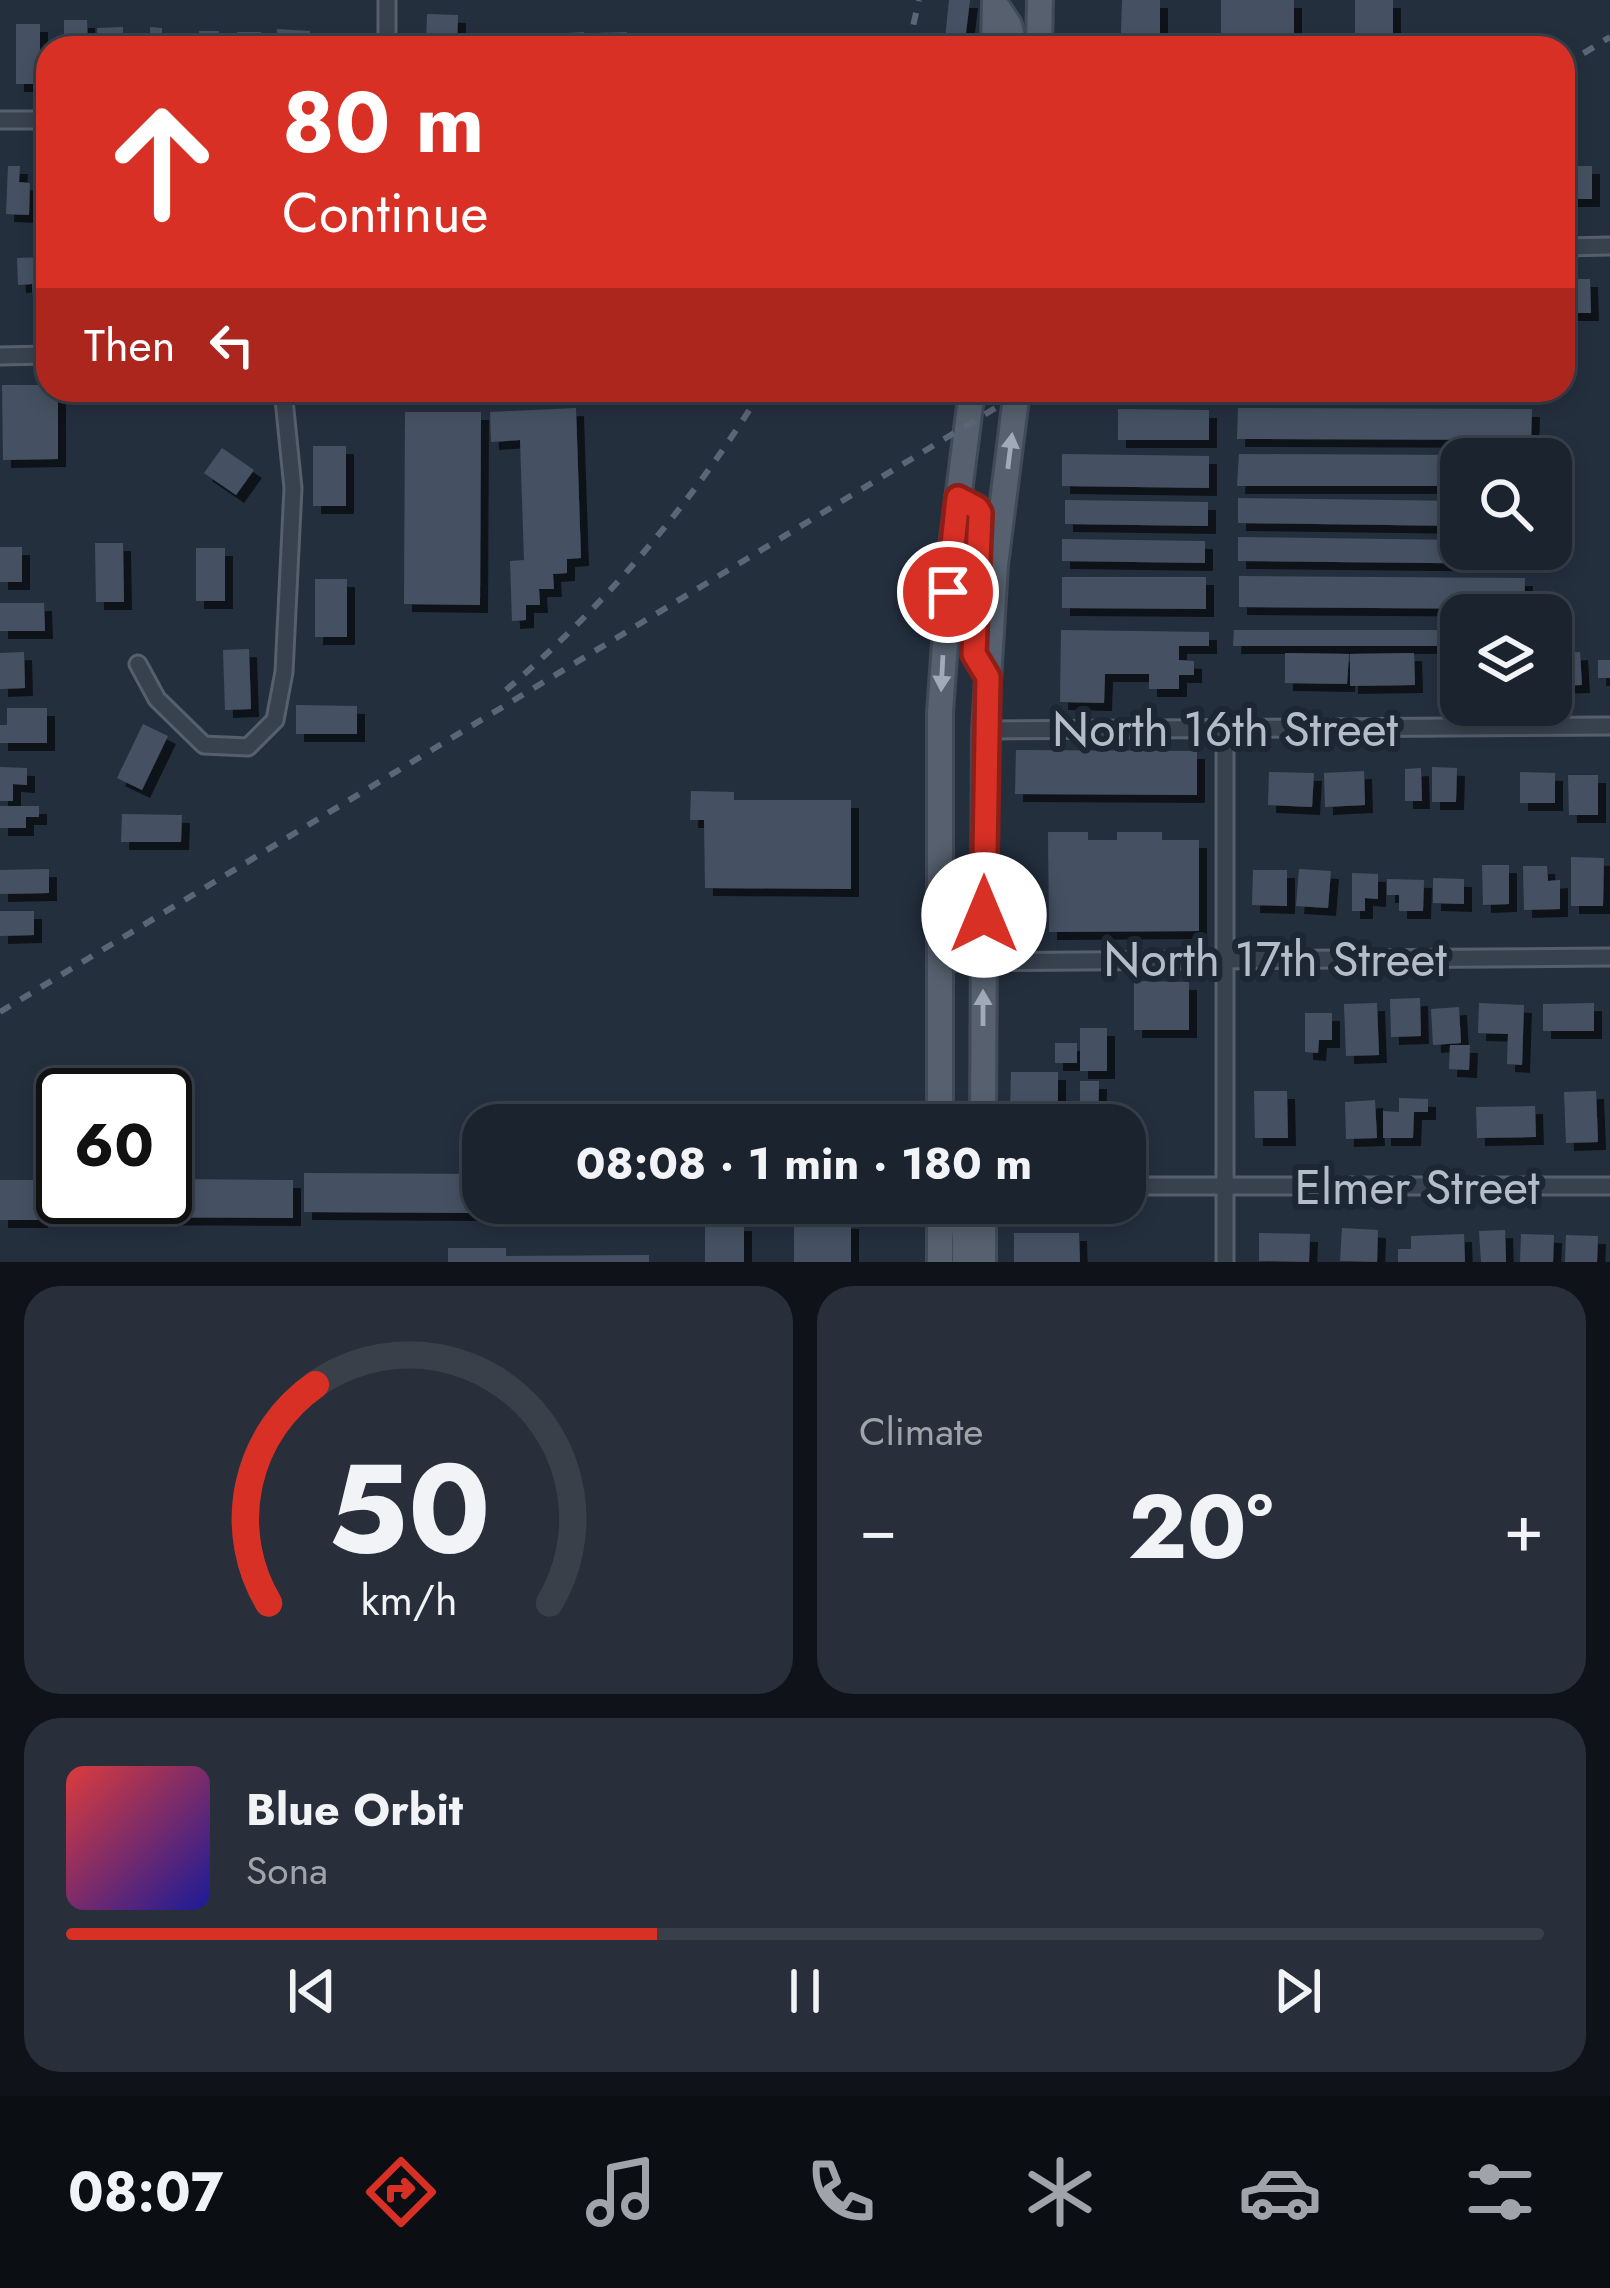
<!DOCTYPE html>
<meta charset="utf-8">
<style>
:root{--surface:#1b232e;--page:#282f3a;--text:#f1f3f6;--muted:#a0a4aa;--line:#39404a;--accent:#d93025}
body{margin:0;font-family:Jost,sans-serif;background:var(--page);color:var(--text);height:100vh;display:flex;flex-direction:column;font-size:45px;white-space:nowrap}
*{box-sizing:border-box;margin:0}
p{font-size:39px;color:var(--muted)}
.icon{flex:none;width:66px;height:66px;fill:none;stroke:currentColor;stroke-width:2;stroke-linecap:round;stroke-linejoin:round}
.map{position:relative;height:1262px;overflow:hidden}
.panel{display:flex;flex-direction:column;gap:24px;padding:24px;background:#0f1319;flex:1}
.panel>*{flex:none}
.banner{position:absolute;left:36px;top:36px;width:1539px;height:366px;border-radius:36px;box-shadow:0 6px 18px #0003,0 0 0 3px var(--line);background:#d93025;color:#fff;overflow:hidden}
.fabs{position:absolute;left:1440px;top:438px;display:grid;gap:24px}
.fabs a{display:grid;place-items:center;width:132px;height:132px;border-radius:24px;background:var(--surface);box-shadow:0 6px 18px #0003,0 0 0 3px var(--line);font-size:60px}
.speed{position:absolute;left:36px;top:1068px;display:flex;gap:24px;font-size:60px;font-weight:700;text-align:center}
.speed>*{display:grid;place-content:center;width:156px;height:156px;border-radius:50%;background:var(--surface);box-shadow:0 6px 18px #0003,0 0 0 3px var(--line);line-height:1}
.speed .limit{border:6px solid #111;border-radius:18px;background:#fff;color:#111}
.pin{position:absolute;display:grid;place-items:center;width:102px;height:102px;color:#fff;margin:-51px;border:6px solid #fff;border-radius:50%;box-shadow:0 3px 12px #0007}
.me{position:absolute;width:132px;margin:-66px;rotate:0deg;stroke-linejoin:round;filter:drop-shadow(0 0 9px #0008)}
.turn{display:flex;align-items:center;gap:42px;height:252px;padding:0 48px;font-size:54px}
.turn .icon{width:156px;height:156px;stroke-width:2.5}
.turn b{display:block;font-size:84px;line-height:102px}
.then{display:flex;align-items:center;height:114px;padding:0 48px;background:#0003;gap:24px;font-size:45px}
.big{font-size:90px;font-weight:700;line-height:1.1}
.panel .tile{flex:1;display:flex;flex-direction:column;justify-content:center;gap:18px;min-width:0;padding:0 42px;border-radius:36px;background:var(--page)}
.panel .dial{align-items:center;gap:0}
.dial svg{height:312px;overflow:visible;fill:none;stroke:var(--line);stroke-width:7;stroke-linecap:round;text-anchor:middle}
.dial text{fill:var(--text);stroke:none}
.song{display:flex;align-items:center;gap:36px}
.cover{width:144px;height:144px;border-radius:18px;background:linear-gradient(135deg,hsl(0 70% 55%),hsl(240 70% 35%))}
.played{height:12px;border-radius:6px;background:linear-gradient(90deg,var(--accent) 40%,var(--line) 40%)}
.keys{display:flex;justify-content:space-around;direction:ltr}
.heat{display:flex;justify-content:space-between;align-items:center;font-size:66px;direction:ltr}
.panel .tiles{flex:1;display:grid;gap:24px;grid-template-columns:1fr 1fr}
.tile:last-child{grid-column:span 2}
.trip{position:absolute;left:462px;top:1104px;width:684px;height:120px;border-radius:36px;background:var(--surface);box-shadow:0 6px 18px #0003,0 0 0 3px var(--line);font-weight:700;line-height:120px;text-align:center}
.menu{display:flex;height:192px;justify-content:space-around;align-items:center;background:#0b0e12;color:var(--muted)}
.menu .icon{width:84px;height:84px}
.menu .on{color:var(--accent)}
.menu b{font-size:54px;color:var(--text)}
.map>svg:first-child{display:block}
.building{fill:#455162;filter:url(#shadow)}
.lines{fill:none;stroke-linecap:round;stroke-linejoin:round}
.minor-casing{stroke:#565f6c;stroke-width:21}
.primary-casing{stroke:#414a57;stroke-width:30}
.minor{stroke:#38414e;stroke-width:15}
.primary{stroke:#56606e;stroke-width:24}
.rail{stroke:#5a6575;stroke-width:6;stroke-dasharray:12 12;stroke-linecap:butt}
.oneway{fill:#a1aab7}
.route-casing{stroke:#8d1f18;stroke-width:30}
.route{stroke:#d93025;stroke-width:21}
.labels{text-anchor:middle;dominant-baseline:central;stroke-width:12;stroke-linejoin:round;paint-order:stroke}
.street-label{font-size:48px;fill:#b4bcc9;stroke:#1d2633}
</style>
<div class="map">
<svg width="1610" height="1262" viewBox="0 0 1610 1262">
<defs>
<filter id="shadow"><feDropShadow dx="8" dy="8" stdDeviation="0" flood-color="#0009"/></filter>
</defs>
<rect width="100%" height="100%" fill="#242f3e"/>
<!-- building -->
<g class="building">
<path d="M 949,0 L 970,0 L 965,41 L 945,39 Z"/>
<path d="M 1122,0 L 1160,0 L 1160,33 L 1121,33 Z"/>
<rect x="1221" y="0" width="73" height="48"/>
<rect x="1355" y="0" width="38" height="48"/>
<path d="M 427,14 L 458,15 L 457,48 L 426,48 Z"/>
<path d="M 64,20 L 87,20 L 88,48 L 64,48 Z"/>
<rect x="16" y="24" width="24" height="60"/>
<path d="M 123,27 L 123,48 L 98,48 L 97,28 Z"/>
<path d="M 150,27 L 162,28 L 162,48 L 150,48 Z"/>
<path d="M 277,29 L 310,31 L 309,48 L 276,48 Z"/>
<path d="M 199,31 L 219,31 L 220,48 L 200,48 Z"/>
<path d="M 237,32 L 261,32 L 261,48 L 238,48 Z"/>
<path d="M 584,32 L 584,48 L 568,48 L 567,33 Z"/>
<path d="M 627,32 L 628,48 L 595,48 L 594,33 Z"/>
<path d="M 483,35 L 510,35 L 511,48 L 483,48 Z"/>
<path d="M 1126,39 L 1177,40 L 1177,48 L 1126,48 Z"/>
<rect x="695" y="42" width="24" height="6"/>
<path d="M 8,166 L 20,166 L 19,182 L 30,183 L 29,215 L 6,214 Z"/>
<rect x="1563" y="166" width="29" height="33"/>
<path d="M 45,257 L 47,297 L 33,298 L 32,284 L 18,285 L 17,258 Z"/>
<path d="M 1563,279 L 1590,279 L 1591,313 L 1563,313 Z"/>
<path d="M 2,385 L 48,385 L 48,390 L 58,390 L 58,459 L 3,460 Z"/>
<path d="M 576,408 L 581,558 L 567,559 L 567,573 L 553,574 L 554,589 L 539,589 L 540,605 L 526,605 L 526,620 L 512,621 L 510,561 L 524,560 L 520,440 L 491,442 L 490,412 Z"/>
<path d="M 1238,408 L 1532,409 L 1531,440 L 1237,439 Z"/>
<path d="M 1118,409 L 1209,410 L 1209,440 L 1118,440 Z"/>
<path d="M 405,412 L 481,412 L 480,605 L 404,604 Z"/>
<rect x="313" y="446" width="33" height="60"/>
<path d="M 222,448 L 254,470 L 236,495 L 204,473 Z"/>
<path d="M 1062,454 L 1209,456 L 1209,488 L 1062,486 Z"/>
<path d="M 1239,454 L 1461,455 L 1461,486 L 1237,486 Z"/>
<path d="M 1238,498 L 1461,501 L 1461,526 L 1238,523 Z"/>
<path d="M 1065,500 L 1208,502 L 1208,526 L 1065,524 Z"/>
<path d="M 1238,537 L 1461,540 L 1461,549 L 1531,549 L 1531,564 L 1238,561 Z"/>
<path d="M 1062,539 L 1205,541 L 1205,563 L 1062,561 Z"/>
<path d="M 95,543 L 123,543 L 124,602 L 96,602 Z"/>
<rect x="0" y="547" width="22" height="35"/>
<rect x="196" y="548" width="29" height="53"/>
<path d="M 1239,576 L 1525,578 L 1524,609 L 1239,607 Z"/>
<path d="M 1062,577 L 1206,577 L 1206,609 L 1062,608 Z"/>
<rect x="315" y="579" width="32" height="58"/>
<path d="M 0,603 L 44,603 L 45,631 L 0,631 Z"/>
<path d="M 1061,630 L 1209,632 L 1209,646 L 1179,646 L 1179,660 L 1194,661 L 1194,675 L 1179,675 L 1179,689 L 1149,689 L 1149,674 L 1105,674 L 1104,703 L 1060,702 Z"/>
<path d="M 1234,630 L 1456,630 L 1456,646 L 1233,646 Z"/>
<path d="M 249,649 L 251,709 L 225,710 L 223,650 Z"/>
<path d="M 24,652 L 25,688 L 0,689 L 0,653 Z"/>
<path d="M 1580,652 L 1582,685 L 1551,686 L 1551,654 Z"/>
<path d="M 1285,653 L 1349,654 L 1347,684 L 1285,683 Z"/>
<path d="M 1414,653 L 1415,685 L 1350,686 L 1350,654 Z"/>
<rect x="1598" y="660" width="12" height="18"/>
<path d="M 296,705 L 357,706 L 357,734 L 296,734 Z"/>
<path d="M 7,708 L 47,708 L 47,743 L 0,743 L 0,725 L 7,725 Z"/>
<path d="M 143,724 L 168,736 L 142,790 L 117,778 Z"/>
<path d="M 1016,750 L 1197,751 L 1197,795 L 1015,794 Z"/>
<path d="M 0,767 L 27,768 L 27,785 L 13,784 L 13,801 L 0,801 Z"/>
<path d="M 1432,767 L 1457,768 L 1456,802 L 1432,802 Z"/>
<path d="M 1421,768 L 1422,801 L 1405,801 L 1405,769 Z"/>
<path d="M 1364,771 L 1365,805 L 1325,807 L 1324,773 Z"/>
<path d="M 1269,772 L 1314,773 L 1312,807 L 1268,805 Z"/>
<path d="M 1520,772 L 1555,773 L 1555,803 L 1520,803 Z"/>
<path d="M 1568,775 L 1598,775 L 1598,815 L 1569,815 Z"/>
<path d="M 691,791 L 734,792 L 734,800 L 851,800 L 851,889 L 705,888 L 704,820 L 690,820 Z"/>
<path d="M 0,806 L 39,806 L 39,817 L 26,817 L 26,828 L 0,828 Z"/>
<path d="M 122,814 L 182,815 L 181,842 L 121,842 Z"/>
<path d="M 1048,832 L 1088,832 L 1088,840 L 1117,840 L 1117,832 L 1162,832 L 1162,840 L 1199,840 L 1199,931 L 1049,932 Z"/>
<path d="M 1571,857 L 1604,858 L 1603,906 L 1571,906 Z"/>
<path d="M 1482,865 L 1509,865 L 1509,904 L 1483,905 Z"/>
<path d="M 1523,866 L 1547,866 L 1548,881 L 1560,880 L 1560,909 L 1524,910 Z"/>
<path d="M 49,869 L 49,893 L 0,894 L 0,870 Z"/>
<path d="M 1299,869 L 1331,871 L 1328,908 L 1296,906 Z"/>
<path d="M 1253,870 L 1287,870 L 1287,906 L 1252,905 Z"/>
<path d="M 1352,873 L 1378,874 L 1378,899 L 1365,898 L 1365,911 L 1352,911 Z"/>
<path d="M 1433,878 L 1464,879 L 1464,904 L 1433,903 Z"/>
<path d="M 1387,879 L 1424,880 L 1423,911 L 1399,911 L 1399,895 L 1387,895 Z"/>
<path d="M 0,911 L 34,911 L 34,935 L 0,936 Z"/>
<path d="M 1134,981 L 1189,982 L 1189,1030 L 1134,1030 Z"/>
<path d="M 1420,998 L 1421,1036 L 1391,1037 L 1390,999 Z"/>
<path d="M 1377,1003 L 1379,1055 L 1346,1056 L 1344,1004 Z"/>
<path d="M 1479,1003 L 1524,1005 L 1522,1065 L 1507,1064 L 1508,1034 L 1478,1033 Z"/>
<path d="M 1594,1003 L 1594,1031 L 1543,1031 L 1543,1004 Z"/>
<path d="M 1459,1007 L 1461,1043 L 1433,1045 L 1431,1009 Z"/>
<path d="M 1305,1013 L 1332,1013 L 1332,1040 L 1319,1040 L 1318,1053 L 1305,1052 Z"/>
<rect x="1080" y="1028" width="27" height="43"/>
<rect x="1055" y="1043" width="22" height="20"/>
<path d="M 1450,1045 L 1470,1045 L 1469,1070 L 1449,1069 Z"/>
<path d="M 1011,1072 L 1058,1072 L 1058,1111 L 1010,1111 Z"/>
<path d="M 1080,1081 L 1099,1081 L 1098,1125 L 1080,1125 Z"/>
<path d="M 1254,1091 L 1287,1091 L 1288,1138 L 1255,1138 Z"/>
<path d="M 1596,1091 L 1598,1142 L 1566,1143 L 1564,1092 Z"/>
<path d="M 1399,1098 L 1428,1099 L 1428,1112 L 1414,1112 L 1413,1138 L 1383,1138 L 1383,1111 L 1399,1112 Z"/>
<path d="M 1375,1100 L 1377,1138 L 1346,1139 L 1345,1102 Z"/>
<path d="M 1535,1106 L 1536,1137 L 1477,1138 L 1476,1107 Z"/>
<path d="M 304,1173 L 483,1174 L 483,1203 L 638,1203 L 638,1214 L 304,1212 Z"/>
<path d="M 48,1178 L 63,1178 L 63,1197 L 165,1197 L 165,1179 L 293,1180 L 293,1218 L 47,1217 Z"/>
<path d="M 0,1180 L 41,1180 L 40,1220 L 0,1220 Z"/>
<path d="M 794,1220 L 851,1221 L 851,1262 L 794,1262 Z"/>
<rect x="705" y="1223" width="39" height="39"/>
<path d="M 1342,1228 L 1378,1230 L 1377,1262 L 1340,1261 Z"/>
<path d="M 1505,1230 L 1506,1262 L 1481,1262 L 1479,1231 Z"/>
<path d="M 1014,1233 L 1079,1233 L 1080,1262 L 1014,1262 Z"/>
<path d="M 1259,1233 L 1310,1234 L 1309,1262 L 1259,1261 Z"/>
<path d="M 1464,1234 L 1465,1262 L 1398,1262 L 1398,1249 L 1411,1249 L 1411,1236 Z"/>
<path d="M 1521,1234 L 1554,1235 L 1553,1262 L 1520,1262 Z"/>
<path d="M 1566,1235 L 1598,1236 L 1597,1262 L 1565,1262 Z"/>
<path d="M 448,1248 L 506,1248 L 506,1256 L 649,1255 L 649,1262 L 448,1262 Z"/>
</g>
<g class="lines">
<defs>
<g id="minor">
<path d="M 387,48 L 387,0"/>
<path d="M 0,120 L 48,120"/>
<path d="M 1563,247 L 1610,246"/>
<path d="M 0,356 L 48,355"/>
<path d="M 138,664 L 157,699 L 204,745 L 248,747 L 275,720 L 284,672 L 293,488 L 283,390"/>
<path d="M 1225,729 L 1225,1262"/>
<path d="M 985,730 L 1610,726"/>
<path d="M 940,962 L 1610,957"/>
<path d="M 1125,1186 L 1610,1186"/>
</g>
<g id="primary">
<path d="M 995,4 L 1009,25 L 1015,48"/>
<path d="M 994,48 L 995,2"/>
<path d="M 1039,48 L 1040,0"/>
<path d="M 958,498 L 977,508 L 980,513 L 974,644"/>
<path d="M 940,1125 L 940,712 L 952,547 L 972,390"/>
<path d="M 983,1125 L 985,730 L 995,565 L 1017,390"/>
<path d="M 983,1203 L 983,1262"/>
<path d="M 940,1204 C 969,1211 965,1237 965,1262"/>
<path d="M 940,1262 L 940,1203"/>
</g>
</defs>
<!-- minor casing -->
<use href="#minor" class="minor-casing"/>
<!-- primary casing -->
<use href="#primary" class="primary-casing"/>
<!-- minor -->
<use href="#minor" class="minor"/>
<!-- primary -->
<use href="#primary" class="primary"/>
<!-- rail -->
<g class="rail">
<path d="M 908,48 L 919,0"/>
<path d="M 1563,66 L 1610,37"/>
<path d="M 506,690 C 607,604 692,503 762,390"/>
<path d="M 0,1012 L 1025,390"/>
</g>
</g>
<!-- one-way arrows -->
<defs><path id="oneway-solid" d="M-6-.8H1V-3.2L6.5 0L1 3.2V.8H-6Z" transform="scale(3)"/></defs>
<g class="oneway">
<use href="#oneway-solid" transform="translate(1010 451) rotate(-83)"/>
<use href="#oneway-solid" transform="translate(942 673) rotate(93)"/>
<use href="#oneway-solid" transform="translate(983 1008) rotate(-90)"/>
</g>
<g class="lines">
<defs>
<path id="route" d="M 948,592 L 958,498 L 977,508 L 980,513 L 974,654 L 988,677 L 984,915"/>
</defs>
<!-- route casing -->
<use href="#route" class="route-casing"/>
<!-- route -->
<use href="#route" class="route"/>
</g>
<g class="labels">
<!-- street labels -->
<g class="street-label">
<text x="1225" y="729">North 16th Street</text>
<text x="1275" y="959">North 17th Street</text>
<text x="1417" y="1187">Elmer Street</text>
</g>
</g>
</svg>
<div class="fabs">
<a><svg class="icon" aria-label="search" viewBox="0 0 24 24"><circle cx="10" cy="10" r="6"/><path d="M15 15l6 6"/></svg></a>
<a><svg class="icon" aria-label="layers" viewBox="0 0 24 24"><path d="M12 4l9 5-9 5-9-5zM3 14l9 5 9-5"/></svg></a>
</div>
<div class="speed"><div class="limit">60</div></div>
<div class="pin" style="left:948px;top:592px;background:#d93025"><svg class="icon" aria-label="arrive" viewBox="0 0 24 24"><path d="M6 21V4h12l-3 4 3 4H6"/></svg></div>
<svg class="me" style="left:984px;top:915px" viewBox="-20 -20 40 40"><circle r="19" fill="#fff"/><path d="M0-13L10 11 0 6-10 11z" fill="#d93025"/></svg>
<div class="trip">08:08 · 1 min · 180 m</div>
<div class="banner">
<div class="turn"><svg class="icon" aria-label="ahead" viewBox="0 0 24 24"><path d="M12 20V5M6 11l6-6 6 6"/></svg><div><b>80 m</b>Continue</div></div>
<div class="then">Then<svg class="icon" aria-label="left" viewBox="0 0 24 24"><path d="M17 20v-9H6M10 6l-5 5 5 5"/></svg></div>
</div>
</div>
<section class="panel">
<div class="tiles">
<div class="tile dial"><svg viewBox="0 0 100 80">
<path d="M14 69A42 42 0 1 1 86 69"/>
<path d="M14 69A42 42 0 0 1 26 13" stroke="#d93025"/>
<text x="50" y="56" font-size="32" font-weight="700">50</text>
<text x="50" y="72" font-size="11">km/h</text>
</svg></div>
<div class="tile"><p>Climate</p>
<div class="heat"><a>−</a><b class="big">20°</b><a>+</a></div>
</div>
<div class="tile">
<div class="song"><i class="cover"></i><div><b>Blue Orbit</b><p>Sona</p></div></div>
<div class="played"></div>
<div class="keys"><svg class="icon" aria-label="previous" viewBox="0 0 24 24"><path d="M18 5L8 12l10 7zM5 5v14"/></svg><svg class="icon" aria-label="pause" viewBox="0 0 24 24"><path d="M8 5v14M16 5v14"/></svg><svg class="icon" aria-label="next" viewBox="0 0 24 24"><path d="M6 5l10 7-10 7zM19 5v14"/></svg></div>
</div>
</div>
</section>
<nav class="menu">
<b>08:07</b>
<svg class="icon on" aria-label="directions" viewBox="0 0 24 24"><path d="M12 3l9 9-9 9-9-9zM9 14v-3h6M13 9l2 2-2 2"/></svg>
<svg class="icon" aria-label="music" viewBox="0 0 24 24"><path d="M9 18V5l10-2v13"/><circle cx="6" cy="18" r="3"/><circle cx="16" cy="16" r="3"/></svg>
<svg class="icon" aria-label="phone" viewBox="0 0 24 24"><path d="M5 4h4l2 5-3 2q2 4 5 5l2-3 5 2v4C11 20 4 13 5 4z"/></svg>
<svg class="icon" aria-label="climate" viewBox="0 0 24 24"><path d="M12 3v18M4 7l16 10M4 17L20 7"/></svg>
<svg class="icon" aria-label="car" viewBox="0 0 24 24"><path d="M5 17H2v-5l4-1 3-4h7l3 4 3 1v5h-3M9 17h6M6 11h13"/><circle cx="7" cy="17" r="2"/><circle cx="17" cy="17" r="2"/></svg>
<svg class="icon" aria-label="filters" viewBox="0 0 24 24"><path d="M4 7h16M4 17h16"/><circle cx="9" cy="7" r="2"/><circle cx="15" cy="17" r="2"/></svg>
</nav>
